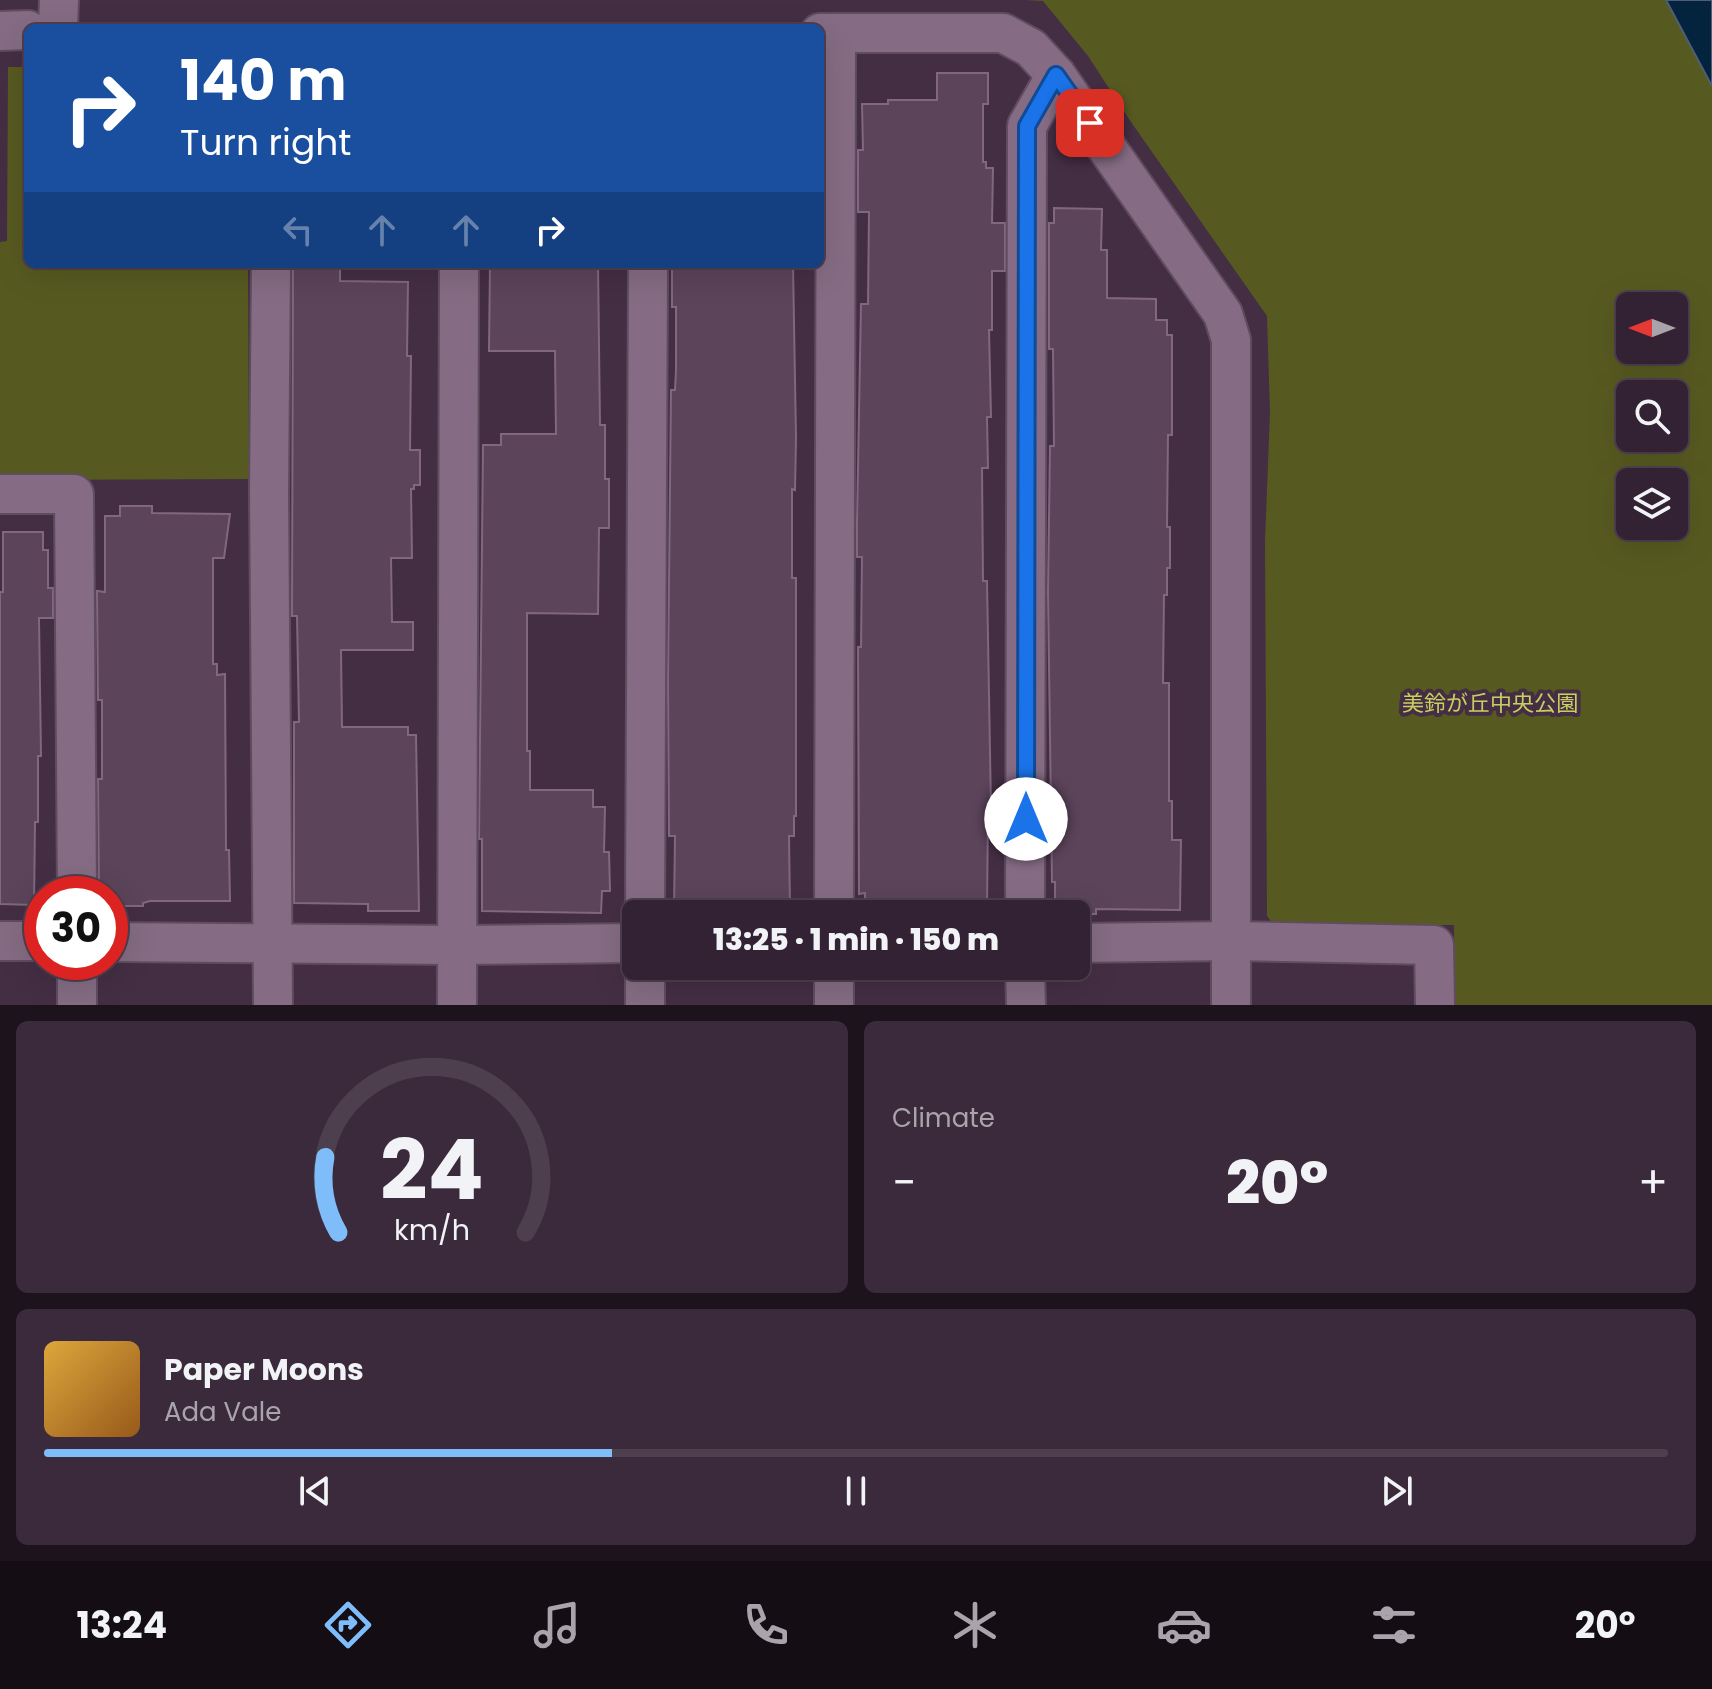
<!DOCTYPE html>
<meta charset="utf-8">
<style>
:root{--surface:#323;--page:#3b2a3b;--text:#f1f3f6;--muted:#a9a4ac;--line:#4e3f4e;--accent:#7fbdfa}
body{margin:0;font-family:Poppins,"Noto Sans JP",sans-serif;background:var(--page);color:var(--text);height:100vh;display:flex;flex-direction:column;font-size:30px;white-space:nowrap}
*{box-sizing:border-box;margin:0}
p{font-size:26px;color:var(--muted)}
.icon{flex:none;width:44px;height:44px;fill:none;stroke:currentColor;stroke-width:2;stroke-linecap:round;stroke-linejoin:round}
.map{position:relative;height:1005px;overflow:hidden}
.drawer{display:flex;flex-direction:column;gap:16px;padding:16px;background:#1c131c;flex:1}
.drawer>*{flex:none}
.banner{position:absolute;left:24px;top:24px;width:800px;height:244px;border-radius:12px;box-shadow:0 8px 32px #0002,0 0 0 2px var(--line);background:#1a4fa0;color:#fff;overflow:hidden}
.needle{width:52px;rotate:270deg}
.buttons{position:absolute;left:1616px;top:292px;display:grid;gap:16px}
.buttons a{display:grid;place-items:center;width:72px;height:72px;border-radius:12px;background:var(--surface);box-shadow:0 8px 32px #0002,0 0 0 2px var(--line);font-size:40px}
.speed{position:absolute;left:24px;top:876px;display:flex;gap:16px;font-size:40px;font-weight:700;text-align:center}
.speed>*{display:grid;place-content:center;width:104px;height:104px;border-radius:50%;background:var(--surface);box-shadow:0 8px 32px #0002,0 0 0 2px var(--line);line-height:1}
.speed .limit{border:12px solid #d22;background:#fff;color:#111}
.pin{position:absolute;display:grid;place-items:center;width:68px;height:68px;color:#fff;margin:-34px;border-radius:16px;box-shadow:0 4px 12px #0006}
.me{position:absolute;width:88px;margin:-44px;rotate:0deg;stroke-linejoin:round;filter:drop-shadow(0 0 6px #0008)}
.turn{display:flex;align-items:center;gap:28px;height:168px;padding:0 24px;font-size:36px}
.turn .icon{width:104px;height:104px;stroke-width:2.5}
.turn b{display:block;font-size:56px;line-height:68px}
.lanes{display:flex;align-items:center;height:76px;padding:0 24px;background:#0003;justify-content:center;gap:40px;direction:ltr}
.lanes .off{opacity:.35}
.big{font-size:60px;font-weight:800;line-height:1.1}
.drawer .widget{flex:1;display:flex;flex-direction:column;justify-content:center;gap:12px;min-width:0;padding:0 28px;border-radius:12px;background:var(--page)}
.drawer .dial{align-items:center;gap:0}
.dial svg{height:208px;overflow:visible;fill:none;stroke:var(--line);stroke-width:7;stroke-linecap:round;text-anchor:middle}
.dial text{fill:var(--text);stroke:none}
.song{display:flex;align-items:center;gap:24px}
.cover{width:96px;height:96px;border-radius:12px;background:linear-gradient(135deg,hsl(40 70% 55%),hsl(30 70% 35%))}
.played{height:8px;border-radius:4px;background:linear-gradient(90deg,var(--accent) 35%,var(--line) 35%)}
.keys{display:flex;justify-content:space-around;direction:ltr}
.heat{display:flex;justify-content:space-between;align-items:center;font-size:44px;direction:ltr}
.drawer .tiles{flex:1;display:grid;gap:16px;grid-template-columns:1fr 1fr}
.widget:last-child{grid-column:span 2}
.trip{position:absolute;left:622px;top:900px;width:468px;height:80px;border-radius:12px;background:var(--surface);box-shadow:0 8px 32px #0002,0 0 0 2px var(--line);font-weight:800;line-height:80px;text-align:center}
.tab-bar{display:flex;height:128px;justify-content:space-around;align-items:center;background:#140e14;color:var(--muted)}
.tab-bar .icon{width:56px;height:56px}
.tab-bar .current{color:var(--accent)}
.tab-bar b{font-size:36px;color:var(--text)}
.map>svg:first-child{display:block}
.green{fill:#575a20;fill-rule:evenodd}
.water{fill:#04233e;stroke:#4d5e76;stroke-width:2}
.building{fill:#5c445b;stroke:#816780;stroke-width:2}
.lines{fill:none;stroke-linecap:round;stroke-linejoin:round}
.minor-casing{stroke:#604c5f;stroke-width:42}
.minor{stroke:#856c84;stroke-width:38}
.route-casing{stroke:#114b97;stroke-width:20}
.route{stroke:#1a73e8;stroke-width:14}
.labels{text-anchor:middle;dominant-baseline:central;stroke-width:8;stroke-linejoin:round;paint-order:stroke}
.park-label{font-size:22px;fill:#c8cf60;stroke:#442e44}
</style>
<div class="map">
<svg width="1712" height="1005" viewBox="0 0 1712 1005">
<rect width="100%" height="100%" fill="#442e44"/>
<!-- green -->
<g class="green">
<path d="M 1024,0 L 1712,0 L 1712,1005 L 1455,1005 L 1454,925 L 1274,925 L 1267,916 L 1265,542 L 1270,412 L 1267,316 L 1131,122 L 1088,56 L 1043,1 ZM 1630,306 L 1674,306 L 1674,350 L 1630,350 ZM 1630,394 L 1674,394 L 1674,438 L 1630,438 ZM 1630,482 L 1674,482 L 1674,526 L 1630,526 Z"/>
<path d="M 8,67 L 28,67 L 28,264 L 248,264 L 249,479 L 0,480 L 0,242 L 7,241 Z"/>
</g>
<!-- water -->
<path class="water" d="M 1666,0 L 1712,0 L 1712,86 Z"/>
<!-- building -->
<g class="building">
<path d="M 937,73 L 988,73 L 988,104 L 983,104 L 983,162 L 986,162 L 986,168 L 993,168 L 992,223 L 1005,223 L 1005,271 L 992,271 L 992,330 L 989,330 L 991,417 L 987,417 L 988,468 L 982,468 L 983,581 L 987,581 L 991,809 L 988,809 L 987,910 L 865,911 L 865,893 L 859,894 L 858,647 L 861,647 L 862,557 L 857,557 L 857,522 L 861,304 L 868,304 L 869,212 L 858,212 L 858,150 L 863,150 L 862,104 L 888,104 L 888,100 L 937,100 Z"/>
<path d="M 1054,208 L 1102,209 L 1101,250 L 1107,250 L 1107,298 L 1156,299 L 1156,320 L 1167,320 L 1167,335 L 1172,335 L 1172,435 L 1168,435 L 1167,527 L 1170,527 L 1170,568 L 1167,568 L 1167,595 L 1164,595 L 1163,683 L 1169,683 L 1169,801 L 1172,801 L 1172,840 L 1181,840 L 1180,910 L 1096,909 L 1096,914 L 1055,914 L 1055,882 L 1052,882 L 1048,592 L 1050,446 L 1054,446 L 1053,349 L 1049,349 L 1049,223 L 1054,223 Z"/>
<path d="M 293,264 L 340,264 L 340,281 L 408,282 L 407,356 L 411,356 L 410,450 L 420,450 L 420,485 L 414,485 L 414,489 L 411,489 L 412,558 L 391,558 L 392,622 L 413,622 L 413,650 L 341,650 L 342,727 L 408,727 L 408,735 L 416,735 L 419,911 L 368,911 L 368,904 L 294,903 L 294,722 L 299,722 L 297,616 L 292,616 Z"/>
<path d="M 490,264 L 598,264 L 600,425 L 605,425 L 605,479 L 609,479 L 609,528 L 599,528 L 598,614 L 527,613 L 527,751 L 530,751 L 530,790 L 593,790 L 593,807 L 605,807 L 604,852 L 609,852 L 610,891 L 602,891 L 601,913 L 482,911 L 482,839 L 479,839 L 483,445 L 501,445 L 501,434 L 556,434 L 555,351 L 489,351 Z"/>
<path d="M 672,264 L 793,264 L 796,438 L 795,490 L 792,489 L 792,578 L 796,578 L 796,816 L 794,816 L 794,836 L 789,836 L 790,908 L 771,908 L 770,911 L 674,910 L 675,836 L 669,836 L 668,679 L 671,390 L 675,390 L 676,370 L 676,307 L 672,307 Z"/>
<path d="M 120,506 L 152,506 L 152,513 L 230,514 L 224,558 L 213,558 L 213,664 L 217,664 L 217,675 L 225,674 L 226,850 L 229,850 L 230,901 L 150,901 L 143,903 L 143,906 L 110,906 L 110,894 L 99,894 L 98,779 L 102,779 L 102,700 L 98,700 L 97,591 L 105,592 L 105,516 L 120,516 Z"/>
<path d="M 3,532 L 43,532 L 43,550 L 48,550 L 48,588 L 53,588 L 53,618 L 39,618 L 41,756 L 38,756 L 38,822 L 35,822 L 34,905 L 0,904 L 0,592 L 3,592 Z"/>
</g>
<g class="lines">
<defs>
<g id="minor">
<path d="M 58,28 L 59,0"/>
<path d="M 0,31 L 28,30"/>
<path d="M 820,33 L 1003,33 L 1031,48 L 1056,75 L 1223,314 L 1231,340 L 1231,1005"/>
<path d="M 271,264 L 269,491 L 273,1005"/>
<path d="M 0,494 L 74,494 L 77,894"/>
<path d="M 645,914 L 648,264"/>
<path d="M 834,914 L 836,33"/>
<path d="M 1025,914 L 1027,126 L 1056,75"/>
<path d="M 0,941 L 42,941"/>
<path d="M 110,942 L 457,945 L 636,943"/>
<path d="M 1076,943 L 1231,941 L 1434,945 L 1435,1005"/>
<path d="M 645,966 L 645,1005"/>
<path d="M 834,966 L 834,1005"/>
<path d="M 1025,966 L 1026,1005"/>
<path d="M 77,1005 L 77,962"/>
<path d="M 457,1005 L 459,264"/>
</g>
</defs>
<!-- minor casing -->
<use href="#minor" class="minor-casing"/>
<!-- minor -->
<use href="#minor" class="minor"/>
</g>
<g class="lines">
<defs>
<path id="route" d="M 1026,819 L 1027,126 L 1056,75 L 1090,123"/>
</defs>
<!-- route casing -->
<use href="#route" class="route-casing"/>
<!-- route -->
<use href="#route" class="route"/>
</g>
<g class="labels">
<!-- park labels -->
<g class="park-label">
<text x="1490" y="703">美鈴が丘中央公園</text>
</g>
</g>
</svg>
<div class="buttons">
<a><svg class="needle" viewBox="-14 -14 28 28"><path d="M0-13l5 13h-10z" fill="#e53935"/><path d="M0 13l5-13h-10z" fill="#a9a4ac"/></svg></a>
<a><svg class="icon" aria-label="search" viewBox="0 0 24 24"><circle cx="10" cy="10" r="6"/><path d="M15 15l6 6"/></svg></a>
<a><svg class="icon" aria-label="layers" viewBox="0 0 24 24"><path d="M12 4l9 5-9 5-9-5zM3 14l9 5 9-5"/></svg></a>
</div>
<div class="speed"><div class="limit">30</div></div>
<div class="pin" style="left:1090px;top:123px;background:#d93025"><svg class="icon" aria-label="arrive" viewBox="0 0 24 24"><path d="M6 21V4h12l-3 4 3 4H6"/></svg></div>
<svg class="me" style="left:1026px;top:819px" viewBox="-20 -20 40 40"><circle r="19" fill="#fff"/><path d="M0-13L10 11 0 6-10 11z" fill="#1a73e8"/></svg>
<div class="trip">13:25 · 1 min · 150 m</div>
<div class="banner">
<div class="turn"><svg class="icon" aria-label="right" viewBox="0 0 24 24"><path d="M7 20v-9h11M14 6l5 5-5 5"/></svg><div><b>140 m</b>Turn right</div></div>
<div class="lanes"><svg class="icon off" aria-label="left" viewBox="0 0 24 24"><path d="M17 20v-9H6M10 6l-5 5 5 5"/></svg><svg class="icon off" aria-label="ahead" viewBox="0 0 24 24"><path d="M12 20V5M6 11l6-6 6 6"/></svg><svg class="icon off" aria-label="ahead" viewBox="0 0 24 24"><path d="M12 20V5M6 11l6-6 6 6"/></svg><svg class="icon" aria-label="right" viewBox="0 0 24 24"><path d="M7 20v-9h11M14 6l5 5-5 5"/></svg></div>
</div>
</div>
<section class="drawer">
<div class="tiles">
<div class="widget dial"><svg viewBox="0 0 100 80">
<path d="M14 69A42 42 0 1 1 86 69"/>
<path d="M14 69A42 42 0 0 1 9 40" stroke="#7fbdfa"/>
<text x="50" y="56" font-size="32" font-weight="700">24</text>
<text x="50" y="72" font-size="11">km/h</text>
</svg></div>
<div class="widget"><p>Climate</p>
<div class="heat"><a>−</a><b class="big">20°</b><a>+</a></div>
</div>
<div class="widget">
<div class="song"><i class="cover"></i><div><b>Paper Moons</b><p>Ada Vale</p></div></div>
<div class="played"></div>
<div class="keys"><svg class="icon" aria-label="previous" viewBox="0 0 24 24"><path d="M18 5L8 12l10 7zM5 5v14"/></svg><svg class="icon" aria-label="pause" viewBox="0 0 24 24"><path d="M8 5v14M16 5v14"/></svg><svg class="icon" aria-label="next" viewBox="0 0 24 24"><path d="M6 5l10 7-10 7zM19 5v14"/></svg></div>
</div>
</div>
</section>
<nav class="tab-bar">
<b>13:24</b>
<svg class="icon current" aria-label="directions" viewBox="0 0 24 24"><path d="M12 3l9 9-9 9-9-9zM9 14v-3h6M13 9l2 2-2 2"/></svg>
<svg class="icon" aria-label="music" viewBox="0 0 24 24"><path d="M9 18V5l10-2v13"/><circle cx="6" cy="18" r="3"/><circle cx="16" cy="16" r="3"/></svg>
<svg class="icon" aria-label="phone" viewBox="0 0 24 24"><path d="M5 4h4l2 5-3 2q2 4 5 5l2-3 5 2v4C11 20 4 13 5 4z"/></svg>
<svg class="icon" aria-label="climate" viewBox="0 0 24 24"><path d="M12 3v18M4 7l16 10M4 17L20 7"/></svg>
<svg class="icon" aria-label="car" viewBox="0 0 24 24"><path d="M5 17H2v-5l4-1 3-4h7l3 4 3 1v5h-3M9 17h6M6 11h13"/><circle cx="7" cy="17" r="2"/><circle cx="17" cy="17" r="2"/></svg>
<svg class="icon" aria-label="filters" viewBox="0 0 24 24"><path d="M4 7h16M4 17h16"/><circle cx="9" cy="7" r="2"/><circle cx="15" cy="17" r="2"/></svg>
<b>20°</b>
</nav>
